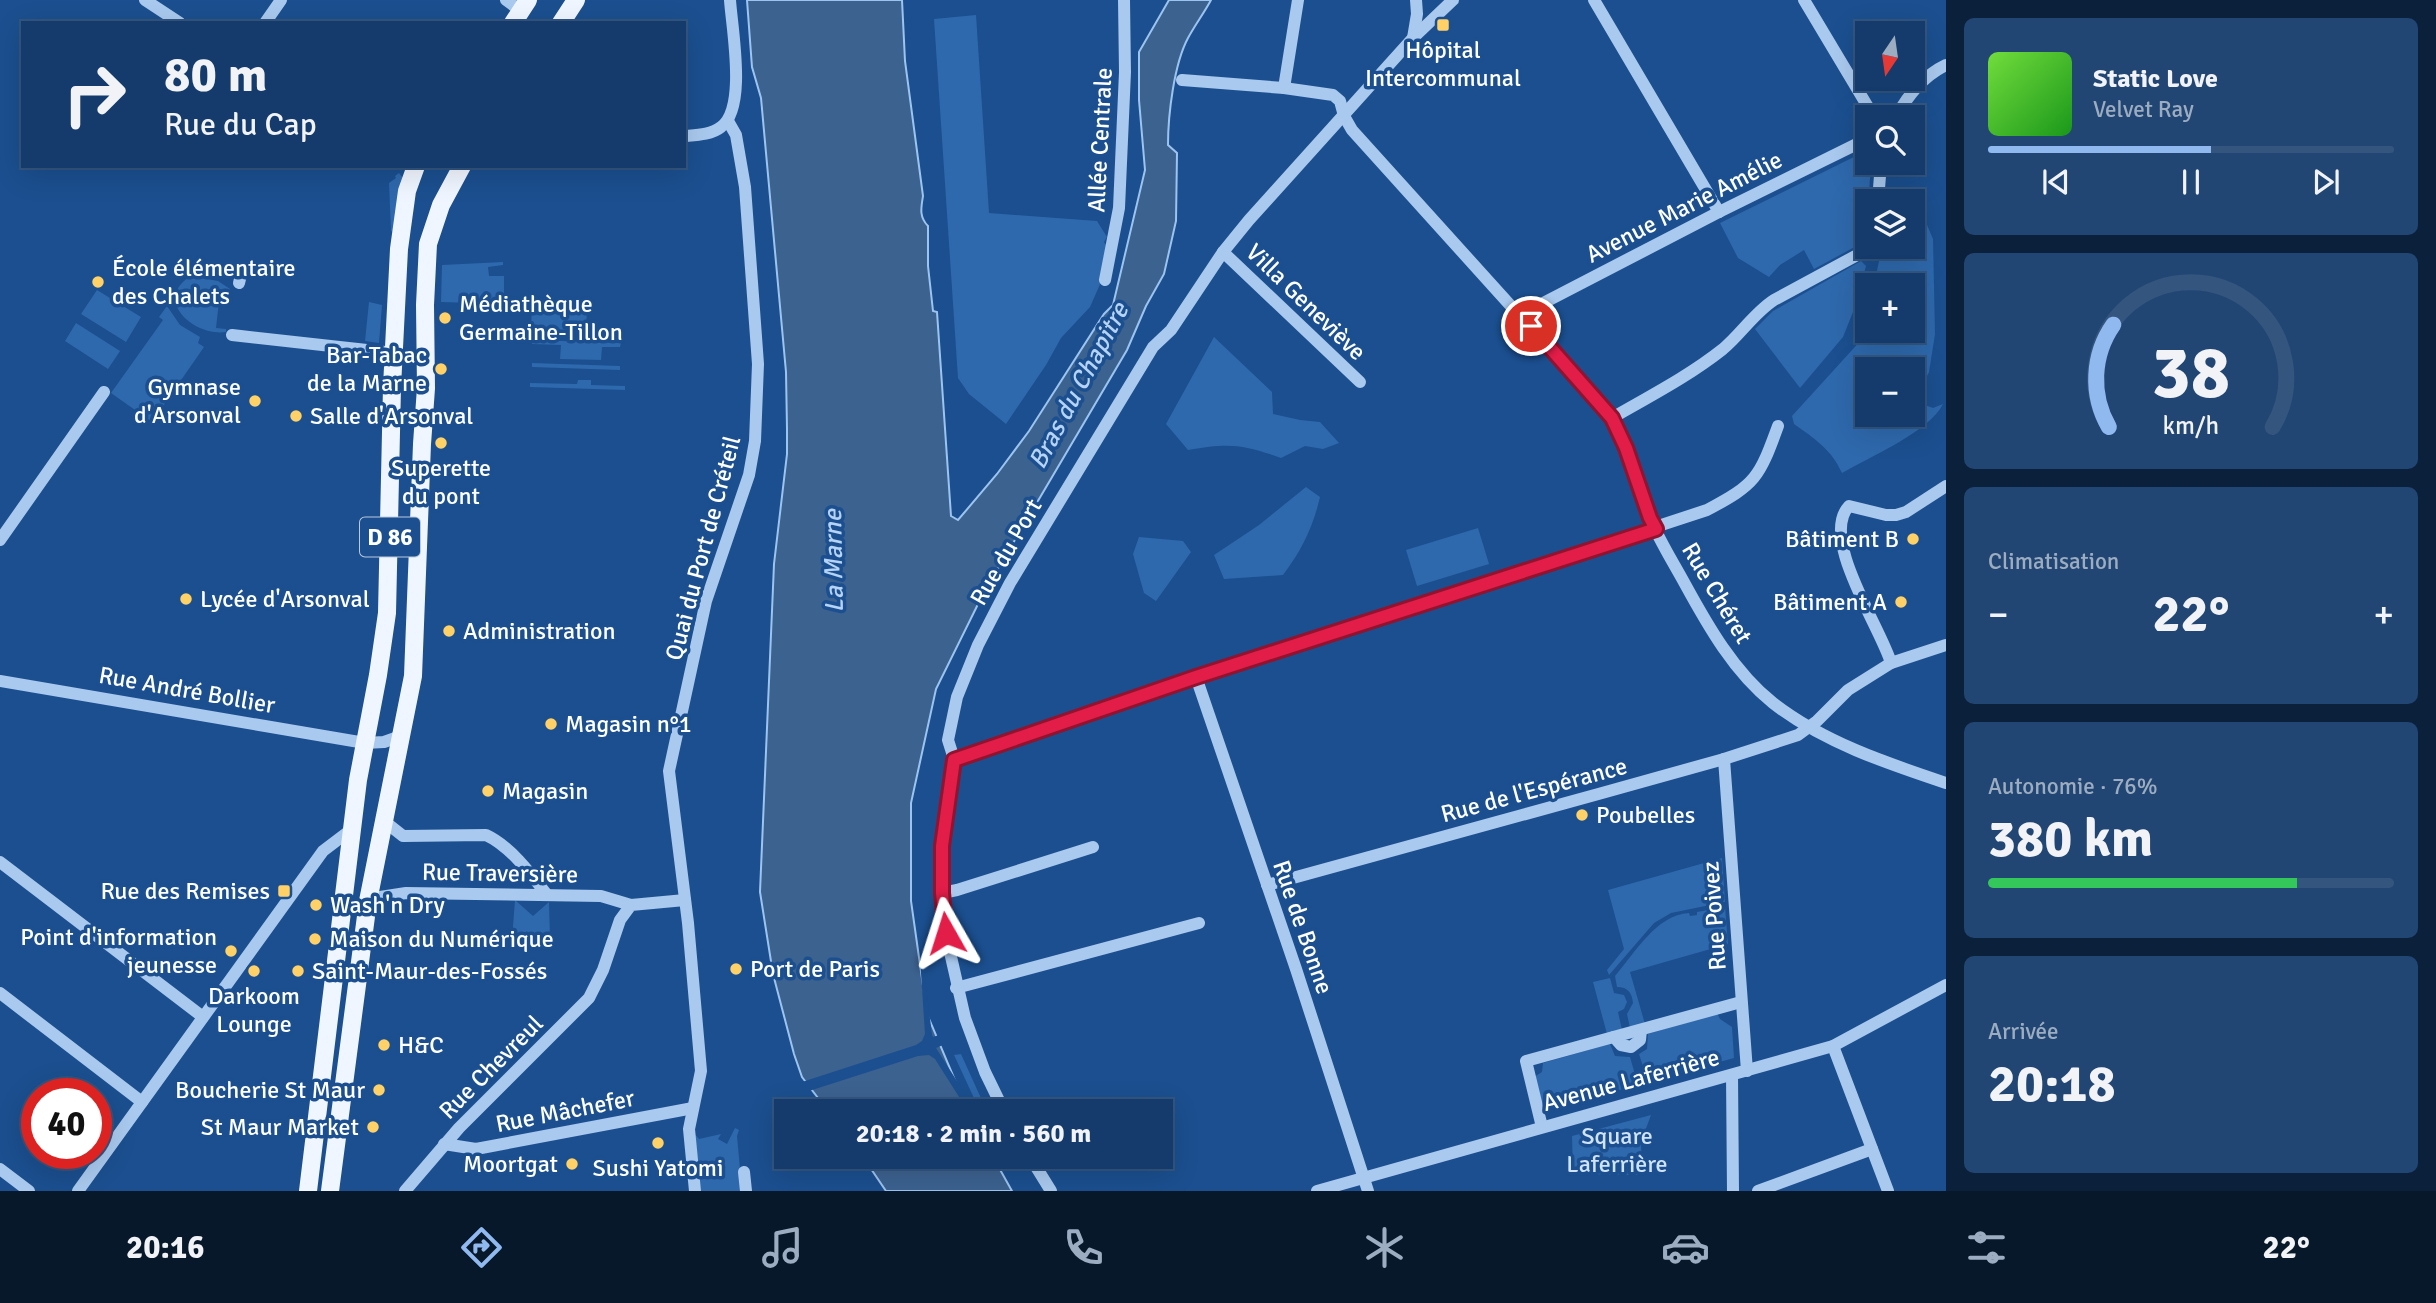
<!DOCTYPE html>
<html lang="fr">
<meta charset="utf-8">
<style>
:root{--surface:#143b6b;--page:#214673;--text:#f1f3f6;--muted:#9dadc1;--line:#33557e;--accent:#90b9f0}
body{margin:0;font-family:Signika,sans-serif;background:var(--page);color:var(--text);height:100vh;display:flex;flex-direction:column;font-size:26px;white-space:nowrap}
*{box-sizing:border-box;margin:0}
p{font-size:23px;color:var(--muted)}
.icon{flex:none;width:38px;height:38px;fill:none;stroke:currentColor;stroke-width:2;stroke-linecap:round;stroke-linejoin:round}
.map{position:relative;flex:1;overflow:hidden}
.panel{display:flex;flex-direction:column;gap:18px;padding:18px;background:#0b203b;width:490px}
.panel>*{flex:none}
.top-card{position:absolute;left:21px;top:21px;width:665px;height:147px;border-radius:0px;box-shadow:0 7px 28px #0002,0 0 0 2px var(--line);background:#143b6b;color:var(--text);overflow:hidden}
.needle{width:46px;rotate:193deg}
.controls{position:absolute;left:1855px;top:21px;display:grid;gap:14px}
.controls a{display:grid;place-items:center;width:70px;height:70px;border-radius:0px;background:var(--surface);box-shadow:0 7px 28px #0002,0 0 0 2px var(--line);font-size:35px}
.speed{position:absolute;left:21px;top:1078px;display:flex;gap:14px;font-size:35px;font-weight:700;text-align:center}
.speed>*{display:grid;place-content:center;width:91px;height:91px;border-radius:50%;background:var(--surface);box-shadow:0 7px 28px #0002,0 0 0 2px var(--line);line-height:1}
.speed .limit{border:10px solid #d22;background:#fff;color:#111}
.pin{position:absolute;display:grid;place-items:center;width:60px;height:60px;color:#fff;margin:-30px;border:4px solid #fff;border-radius:50%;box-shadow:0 2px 7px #0007}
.me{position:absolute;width:77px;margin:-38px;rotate:354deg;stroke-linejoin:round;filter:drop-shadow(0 0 5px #0008)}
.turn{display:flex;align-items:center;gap:24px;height:147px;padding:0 28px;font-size:32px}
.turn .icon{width:91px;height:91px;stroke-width:2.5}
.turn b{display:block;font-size:49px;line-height:60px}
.big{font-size:52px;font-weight:700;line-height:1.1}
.panel .widget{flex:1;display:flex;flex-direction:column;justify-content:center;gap:10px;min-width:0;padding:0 24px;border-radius:10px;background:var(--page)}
.panel .dial{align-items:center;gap:0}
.dial svg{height:182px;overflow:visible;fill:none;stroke:var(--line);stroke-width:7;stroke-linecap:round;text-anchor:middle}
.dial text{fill:var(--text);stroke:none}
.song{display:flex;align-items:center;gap:21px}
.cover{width:84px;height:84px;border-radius:10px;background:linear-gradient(135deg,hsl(100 70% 55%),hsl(120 70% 35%))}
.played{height:7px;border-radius:4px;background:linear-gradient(90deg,var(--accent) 55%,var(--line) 55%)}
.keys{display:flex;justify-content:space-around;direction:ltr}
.heat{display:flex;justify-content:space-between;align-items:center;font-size:38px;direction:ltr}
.charge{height:10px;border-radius:5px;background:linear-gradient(90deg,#34c759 76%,var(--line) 0)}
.trip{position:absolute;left:774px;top:1099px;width:399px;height:70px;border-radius:0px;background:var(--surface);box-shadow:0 7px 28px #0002,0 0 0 2px var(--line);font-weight:700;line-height:70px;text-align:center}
.tab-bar{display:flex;height:112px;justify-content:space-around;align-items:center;background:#08182b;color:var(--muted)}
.tab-bar .icon{width:49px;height:49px}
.tab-bar .selected{color:var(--accent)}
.tab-bar b{font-size:32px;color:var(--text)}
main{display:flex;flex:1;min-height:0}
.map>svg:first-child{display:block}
.green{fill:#2e69ad;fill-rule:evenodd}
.water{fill:#3c6290;stroke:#9cc4f0;stroke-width:2}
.pier{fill:#1b4f8f}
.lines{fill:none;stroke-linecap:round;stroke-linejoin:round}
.minor{stroke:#a9c9ee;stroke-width:12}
.major{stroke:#f0f6ff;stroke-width:18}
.route-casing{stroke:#92132f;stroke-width:18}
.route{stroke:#e11d48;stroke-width:12}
.poi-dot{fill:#ffd166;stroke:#1b4f8f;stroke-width:2.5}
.labels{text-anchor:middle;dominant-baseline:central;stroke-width:7;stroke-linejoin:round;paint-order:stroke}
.shield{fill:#1b4f8f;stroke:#bbcadd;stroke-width:2}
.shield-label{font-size:23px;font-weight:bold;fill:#fff}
.poi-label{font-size:24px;fill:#fff;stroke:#1b4f8f;text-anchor:start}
.street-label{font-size:24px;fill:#fff;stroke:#1b4f8f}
.park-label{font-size:24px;fill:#cfe3fa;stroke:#1b4f8f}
.water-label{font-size:26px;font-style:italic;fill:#b5d3f5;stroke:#1b4f8f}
</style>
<main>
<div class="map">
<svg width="1946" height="1191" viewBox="0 0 1946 1191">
<rect width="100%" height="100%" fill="#1b4f8f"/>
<!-- green -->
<g class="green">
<path d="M 976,15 L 989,213 L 1097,221 L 1107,237 L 1104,242 L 1106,245 L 1105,273 L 1090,307 L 1061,338 L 1046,365 L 1006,424 L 969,394 L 958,378 L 934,19 Z"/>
<path d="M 1866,151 L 1867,163 L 1871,163 L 1866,238 L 1862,243 L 1814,269 L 1804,250 L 1780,265 L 1769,277 L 1738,258 L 1720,223 Z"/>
<path d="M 399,173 L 403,178 L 393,232 L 391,231 L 389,183 L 396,178 L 395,176 Z"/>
<path d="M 1913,205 L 1919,206 L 1933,239 L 1935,334 L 1929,372 L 1921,388 L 1922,404 L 1933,408 L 1943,404 C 1930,431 1870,457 1842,473 C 1831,449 1815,439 1794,424 L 1792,416 L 1863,338 L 1867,317 L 1867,331 L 1913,331 L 1913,285 L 1874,285 L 1882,247 L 1913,247 ZM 1867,369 L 1913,369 L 1913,415 L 1867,415 Z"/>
<path d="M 1861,261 L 1866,266 L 1855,307 L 1843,337 L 1800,388 L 1755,329 L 1773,311 Z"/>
<path d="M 503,262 L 503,265 L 488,267 L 489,276 L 504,276 L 504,304 L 441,302 L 442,265 Z"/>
<path d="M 191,276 L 218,281 L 230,289 L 230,292 L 220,292 L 216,328 L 226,329 L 226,332 C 194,337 152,299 191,276 Z"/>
<path d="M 97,290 L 141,317 L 126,342 L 81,314 Z"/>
<path d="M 369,302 L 382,305 L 379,343 L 365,341 Z"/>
<path d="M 532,304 L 587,306 L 586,334 L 531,332 Z"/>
<path d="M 167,306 L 180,325 L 200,337 L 198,343 L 204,347 L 152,422 L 111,393 L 163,320 L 159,317 Z"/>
<path d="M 76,323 L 120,351 L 108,369 L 65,341 Z"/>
<path d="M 1214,337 L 1272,392 L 1273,414 L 1300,420 L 1320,422 L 1339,443 L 1323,449 L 1305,446 L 1281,458 C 1242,444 1229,443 1188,450 L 1166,424 Z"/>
<path d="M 532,340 L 621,343 L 620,347 L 602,347 L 601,360 L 560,359 L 561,345 L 532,344 Z"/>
<path d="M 532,363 L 620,366 L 620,370 L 532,367 Z"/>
<path d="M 578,380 L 591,380 L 591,385 L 625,386 L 625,390 L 530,387 L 530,383 L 577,384 Z"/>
<path d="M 1306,487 L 1320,497 C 1313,527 1302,550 1283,575 L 1224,579 L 1214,555 L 1259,525 Z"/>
<path d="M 1478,528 L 1489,564 L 1417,586 L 1406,550 Z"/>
<path d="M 1139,537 L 1183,541 L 1191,552 L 1156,601 L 1144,593 L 1133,554 Z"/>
<path d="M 1722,858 L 1725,902 L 1671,913 L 1654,923 L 1609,975 L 1607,970 L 1624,949 L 1608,890 Z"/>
<path d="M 515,900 L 533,916 L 549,902 L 550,938 L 512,939 Z"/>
<path d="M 1725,907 L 1728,944 L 1630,972 L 1645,1024 L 1630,1028 L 1627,1014 L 1633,1003 C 1632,993 1628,987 1617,987 L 1615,976 C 1635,953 1656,915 1689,913 L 1690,916 L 1697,915 L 1697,912 Z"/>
<path d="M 1610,978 L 1614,993 L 1624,995 L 1627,1002 L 1624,1009 L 1618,1012 L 1622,1030 L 1607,1034 L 1593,982 Z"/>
<path d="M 1717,1013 L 1720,1019 L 1732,1027 L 1734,1058 L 1648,1082 L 1639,1054 L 1647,1049 L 1648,1034 Z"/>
<path d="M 1610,1044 L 1615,1056 L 1630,1057 L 1638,1085 L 1543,1111 L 1534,1077 L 1542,1072 L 1543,1063 Z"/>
<path d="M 961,1054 L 985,1107 L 987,1111 L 980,1111 L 954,1055 Z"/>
<path d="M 1651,1115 L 1641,1142 L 1642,1175 L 1573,1174 L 1572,1136 Z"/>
<path d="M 735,1128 L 739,1130 L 737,1136 L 742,1191 L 699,1191 L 694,1133 L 699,1139 L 721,1134 L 718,1139 L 727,1144 Z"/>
</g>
<!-- water -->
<g class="water">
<path d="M 747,0 L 902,0 L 905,61 L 923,196 C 921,208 919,217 928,226 L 928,266 L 933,311 L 937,312 L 951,516 L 958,520 L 997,474 L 1029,431 L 1104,314 L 1113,305 L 1145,170 L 1139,100 L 1139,52 L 1169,0 L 1211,0 C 1204,13 1195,25 1188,38 C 1174,64 1168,115 1168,145 L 1177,153 L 1176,221 L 1164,274 L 1146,306 L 1127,350 L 983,594 L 936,689 L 911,803 L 911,901 L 927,1014 L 968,1111 L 828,1111 L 802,1077 L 794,1054 L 773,974 L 760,892 L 774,564 L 787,454 L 787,429 L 786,372 L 761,98 L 752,67 Z"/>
<path d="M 863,1157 L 993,1157 L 1012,1191 L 886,1191 Z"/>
</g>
<!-- pier -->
<path class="pier" d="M 920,958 L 923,958 L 924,969 L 932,1035 L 933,1037 L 939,1035 L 943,1045 L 936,1048 L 962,1089 L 971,1111 L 968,1111 L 935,1059 L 929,1055 L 918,1056 L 809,1091 L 802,1082 L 916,1045 L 922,1041 L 925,1034 Z"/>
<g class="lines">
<!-- minor -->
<g class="minor">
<path d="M 145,0 L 180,23"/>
<path d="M 506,0 L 521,11"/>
<path d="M 1594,0 L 1719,212"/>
<path d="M 1804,0 L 1874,117"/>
<path d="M 265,23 L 281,0"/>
<path d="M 1413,38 L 1417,14 L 1416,0"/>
<path d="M 1182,80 L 1284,88 L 1333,95 L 1340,101 L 1344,116 L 1352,130 L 1612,418 C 1628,451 1636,485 1650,518 C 1659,540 1673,562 1685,584 C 1708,626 1734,672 1773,703 C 1823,742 1886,763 1946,783"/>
<path d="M 1284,88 L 1298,0"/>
<path d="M 1896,117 C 1908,95 1923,76 1946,65"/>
<path d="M 684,136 C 696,135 711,135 721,127 C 747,108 732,30 730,0"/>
<path d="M 1878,201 L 1881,163"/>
<path d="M 1223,252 L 1360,382"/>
<path d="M 1105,280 L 1119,208 L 1125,72 L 1124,0"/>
<path d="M 239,283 L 241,275"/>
<path d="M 1520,315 L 1719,212 L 1867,139"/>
<path d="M 232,335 L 394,353"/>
<path d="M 1612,418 C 1650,396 1689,376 1723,349 C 1741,334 1754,313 1774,300 L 1872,247"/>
<path d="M 0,540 L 104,392"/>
<path d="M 1891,663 C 1881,628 1819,538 1849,506 L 1886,515 L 1896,515 L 1906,512 L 1946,486"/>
<path d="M 1196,677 L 1296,969 L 1368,1191"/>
<path d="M 0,681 L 365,743 L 384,742 L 401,736"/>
<path d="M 954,759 L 1070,719 L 1707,510 C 1756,484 1759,478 1778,426"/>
<path d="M 1724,759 L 1747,1071"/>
<path d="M 384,821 L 403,836 L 486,835 C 510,846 531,874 547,895"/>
<path d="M 0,862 L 203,1017"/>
<path d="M 1267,885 L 1602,793 L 1724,759 L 1798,735 L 1817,721 L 1848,690 L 1891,663 L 1946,645"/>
<path d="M 942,893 L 957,890 L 1093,847"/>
<path d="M 368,901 L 380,897 L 406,893 L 601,896 L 631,905"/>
<path d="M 956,988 L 1199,923"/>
<path d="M 0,993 L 142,1102"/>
<path d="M 1614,1037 L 1621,1045 L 1631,1047 L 1640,1040 L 1641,1030"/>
<path d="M 1833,1046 L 1888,1191"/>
<path d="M 1732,1075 L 1733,1191"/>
<path d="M 1004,1111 L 985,1072 L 965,1018 L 947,939 L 942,893 L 942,846 L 954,759 L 948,740 L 957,697 L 978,645 L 1010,583 L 1153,347 L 1171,330 L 1223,252 L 1249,220 L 1413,38 L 1453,0"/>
<path d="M 1542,1127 L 1526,1061 L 1741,1002"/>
<path d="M 444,1144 L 476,1149 L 693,1108"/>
<path d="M 1030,1157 L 1051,1191"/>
<path d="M 0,1169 L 29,1191"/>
<path d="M 744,1172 L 746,1191"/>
<path d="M 78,1191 L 323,851 L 352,829"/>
<path d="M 405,1191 L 459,1128 L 589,998 L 603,970 L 620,920 L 631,905 L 685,900"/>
<path d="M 695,1191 L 689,1129 L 701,1071 L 688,923 L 669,771 L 706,601 L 749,475 L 755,441 L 758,364 L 745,187 L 736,135 L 728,121"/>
<path d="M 1317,1191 L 1833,1046 L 1946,985"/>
<path d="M 1758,1191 L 1872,1149"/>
</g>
<!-- major -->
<g class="major">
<path d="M 513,23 L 528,0"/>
<path d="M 561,23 L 576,0"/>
<path d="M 308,1191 L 358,780 L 378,675 L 387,613 L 392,387 L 399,249 L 407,191 L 416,166"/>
<path d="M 330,1191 L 368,901 L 413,676 L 422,444 L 426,388 L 425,305 L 428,244 L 441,205 L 462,166"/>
</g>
</g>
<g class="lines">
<defs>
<path id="route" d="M 946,933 L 942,893 L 942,846 L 954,760 L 1196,677 L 1656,529 L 1650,518 L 1626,448 L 1612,418 L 1531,326"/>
</defs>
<!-- route casing -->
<use href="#route" class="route-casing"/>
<!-- route -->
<use href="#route" class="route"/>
</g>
<!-- markers -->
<g class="poi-dot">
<rect x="1436" y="18" width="14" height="14" rx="3.5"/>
<circle cx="98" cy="282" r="7"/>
<circle cx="445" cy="318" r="7"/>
<circle cx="441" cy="369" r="7"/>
<circle cx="255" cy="401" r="7"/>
<circle cx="296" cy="416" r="7"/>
<circle cx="441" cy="443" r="7"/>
<circle cx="1913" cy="539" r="7"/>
<circle cx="186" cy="599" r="7"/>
<circle cx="1901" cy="602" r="7"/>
<circle cx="449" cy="631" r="7"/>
<circle cx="551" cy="724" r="7"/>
<circle cx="488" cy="791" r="7"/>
<circle cx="1582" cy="815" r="7"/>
<rect x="277" y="884" width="14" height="14" rx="3.5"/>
<circle cx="316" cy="905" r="7"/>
<circle cx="315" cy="939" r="7"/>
<circle cx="231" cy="951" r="7"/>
<circle cx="736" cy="969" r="7"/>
<circle cx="254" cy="971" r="7"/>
<circle cx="298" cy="971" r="7"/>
<circle cx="384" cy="1045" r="7"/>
<circle cx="379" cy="1090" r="7"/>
<circle cx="373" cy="1127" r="7"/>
<circle cx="658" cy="1143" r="7"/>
<circle cx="572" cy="1164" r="7"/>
</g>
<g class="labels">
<!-- shield labels -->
<rect class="shield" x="360" y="517.5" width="60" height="39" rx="5"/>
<g class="shield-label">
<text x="390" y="537">D 86</text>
</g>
<!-- poi labels -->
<g class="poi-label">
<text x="1443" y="50" text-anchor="middle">Hôpital<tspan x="1443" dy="28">Intercommunal</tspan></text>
<text x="112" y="268">École élémentaire<tspan x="112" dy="28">des Chalets</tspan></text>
<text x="459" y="304">Médiathèque<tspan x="459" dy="28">Germaine-Tillon</tspan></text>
<text x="427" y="355" text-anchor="end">Bar-Tabac<tspan x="427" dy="28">de la Marne</tspan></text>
<text x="241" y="387" text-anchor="end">Gymnase<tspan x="241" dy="28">d'Arsonval</tspan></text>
<text x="310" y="416">Salle d'Arsonval</text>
<text x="441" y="468" text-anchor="middle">Superette<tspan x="441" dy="28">du pont</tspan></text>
<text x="1899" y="539" text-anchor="end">Bâtiment B</text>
<text x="200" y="599">Lycée d'Arsonval</text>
<text x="1887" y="602" text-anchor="end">Bâtiment A</text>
<text x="463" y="631">Administration</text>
<text x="565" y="724">Magasin n°1</text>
<text x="502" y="791">Magasin</text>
<text x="1596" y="815">Poubelles</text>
<text x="270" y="891" text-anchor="end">Rue des Remises</text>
<text x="330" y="905">Wash'n Dry</text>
<text x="217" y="937" text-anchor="end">Point d'information<tspan x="217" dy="28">jeunesse</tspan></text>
<text x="329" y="939">Maison du Numérique</text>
<text x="750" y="969">Port de Paris</text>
<text x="312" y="971">Saint-Maur-des-Fossés</text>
<text x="254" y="996" text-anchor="middle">Darkoom<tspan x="254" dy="28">Lounge</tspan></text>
<text x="398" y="1045">H&amp;C</text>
<text x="365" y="1090" text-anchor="end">Boucherie St Maur</text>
<text x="359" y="1127" text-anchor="end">St Maur Market</text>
<text x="558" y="1164" text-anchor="end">Moortgat</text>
<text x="658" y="1168" text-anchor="middle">Sushi Yatomi</text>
</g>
<!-- street labels -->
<g class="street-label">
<text transform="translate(1100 140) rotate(-87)">Allée Centrale</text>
<text transform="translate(1684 207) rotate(-27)">Avenue Marie Amélie</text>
<text transform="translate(1306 302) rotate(44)">Villa Geneviève</text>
<text transform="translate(703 548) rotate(-75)">Quai du Port de Créteil</text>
<text transform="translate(1006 552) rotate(-60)">Rue du Port</text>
<text transform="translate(1717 593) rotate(59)">Rue Chéret</text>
<text transform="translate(187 690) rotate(10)">Rue André Bollier</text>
<text transform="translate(1534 790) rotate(-15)">Rue de l'Espérance</text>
<text transform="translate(500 873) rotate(1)">Rue Traversière</text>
<text transform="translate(1714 916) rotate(-94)">Rue Poivez</text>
<text transform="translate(1303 927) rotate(71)">Rue de Bonne</text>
<text transform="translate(491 1067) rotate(-45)">Rue Chevreul</text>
<text transform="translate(1631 1080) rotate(-15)">Avenue Laferrière</text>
<text transform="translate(565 1111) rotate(-11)">Rue Mâchefer</text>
</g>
<!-- park labels -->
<g class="park-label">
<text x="1617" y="1136">Square<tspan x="1617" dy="28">Laferrière</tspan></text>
</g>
<!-- water labels -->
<g class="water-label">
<text transform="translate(1079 386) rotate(-62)">Bras du Chapitre</text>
<text transform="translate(834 561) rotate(-91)">La Marne</text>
</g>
</g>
</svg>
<div class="controls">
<a><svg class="needle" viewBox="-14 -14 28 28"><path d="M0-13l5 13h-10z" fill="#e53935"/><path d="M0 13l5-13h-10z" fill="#9dadc1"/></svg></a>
<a><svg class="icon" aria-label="search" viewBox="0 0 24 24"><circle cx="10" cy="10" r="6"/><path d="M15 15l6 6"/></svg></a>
<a><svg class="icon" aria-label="layers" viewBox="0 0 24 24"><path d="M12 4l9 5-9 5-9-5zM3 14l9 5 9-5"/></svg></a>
<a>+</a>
<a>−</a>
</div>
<div class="speed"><div class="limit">40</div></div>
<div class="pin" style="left:1531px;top:326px;background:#d93025"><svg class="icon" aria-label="arrive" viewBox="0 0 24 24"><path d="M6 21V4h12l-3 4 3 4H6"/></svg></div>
<svg class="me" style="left:946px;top:933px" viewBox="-20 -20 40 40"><path d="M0-17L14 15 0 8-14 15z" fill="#e11d48" stroke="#fff" stroke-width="4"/></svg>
<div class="trip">20:18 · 2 min · 560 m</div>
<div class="top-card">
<div class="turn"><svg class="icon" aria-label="right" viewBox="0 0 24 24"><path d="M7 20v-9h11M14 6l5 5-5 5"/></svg><div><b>80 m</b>Rue du Cap</div></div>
</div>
</div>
<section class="panel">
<div class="widget">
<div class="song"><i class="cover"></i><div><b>Static Love</b><p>Velvet Ray</p></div></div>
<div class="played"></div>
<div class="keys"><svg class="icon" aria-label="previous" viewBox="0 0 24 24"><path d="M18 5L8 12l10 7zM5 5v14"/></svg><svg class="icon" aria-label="pause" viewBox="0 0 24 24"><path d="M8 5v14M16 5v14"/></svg><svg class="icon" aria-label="next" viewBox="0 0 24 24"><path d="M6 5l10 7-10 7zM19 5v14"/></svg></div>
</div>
<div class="widget dial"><svg viewBox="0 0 100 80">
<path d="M14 69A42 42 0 1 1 86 69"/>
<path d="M14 69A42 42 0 0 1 16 24" stroke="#90b9f0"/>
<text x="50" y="56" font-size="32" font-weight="700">38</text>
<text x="50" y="72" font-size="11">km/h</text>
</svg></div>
<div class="widget"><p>Climatisation</p>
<div class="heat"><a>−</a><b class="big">22°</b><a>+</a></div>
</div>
<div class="widget"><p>Autonomie · 76%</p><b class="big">380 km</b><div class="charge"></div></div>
<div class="widget"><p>Arrivée</p><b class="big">20:18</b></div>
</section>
</main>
<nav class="tab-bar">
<b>20:16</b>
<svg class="icon selected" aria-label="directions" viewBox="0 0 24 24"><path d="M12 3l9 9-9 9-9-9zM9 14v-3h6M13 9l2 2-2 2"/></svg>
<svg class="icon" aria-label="music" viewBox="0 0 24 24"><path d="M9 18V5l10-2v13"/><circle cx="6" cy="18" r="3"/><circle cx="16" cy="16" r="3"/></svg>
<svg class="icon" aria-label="phone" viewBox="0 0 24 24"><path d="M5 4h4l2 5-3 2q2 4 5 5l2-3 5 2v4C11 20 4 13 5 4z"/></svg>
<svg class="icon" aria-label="climate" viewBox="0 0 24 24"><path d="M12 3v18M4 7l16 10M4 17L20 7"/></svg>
<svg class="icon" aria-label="car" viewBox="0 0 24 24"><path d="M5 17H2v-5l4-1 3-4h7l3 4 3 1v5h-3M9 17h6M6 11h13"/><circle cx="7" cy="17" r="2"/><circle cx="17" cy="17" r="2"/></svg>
<svg class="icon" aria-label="filters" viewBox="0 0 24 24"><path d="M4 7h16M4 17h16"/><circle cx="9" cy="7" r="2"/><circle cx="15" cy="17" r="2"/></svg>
<b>22°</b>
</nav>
